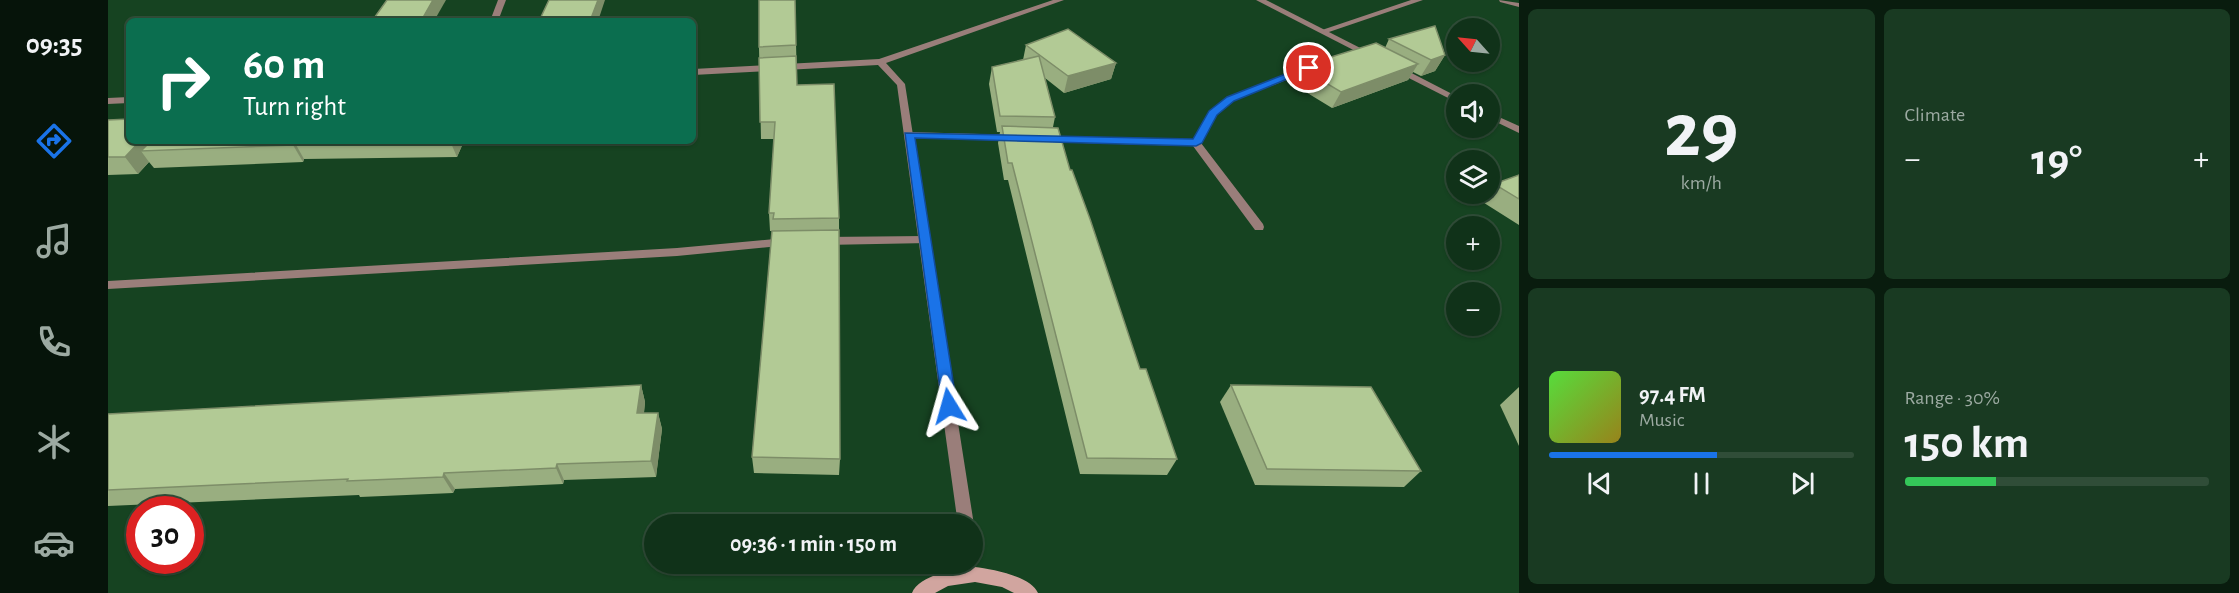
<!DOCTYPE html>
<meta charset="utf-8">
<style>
:root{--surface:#103219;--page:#193a22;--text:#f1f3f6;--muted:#9caaa2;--line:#304d38;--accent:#1a73e8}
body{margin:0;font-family:"Alegreya Sans",sans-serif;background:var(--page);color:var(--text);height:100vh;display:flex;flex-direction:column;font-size:22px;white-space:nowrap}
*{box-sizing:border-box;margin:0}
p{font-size:20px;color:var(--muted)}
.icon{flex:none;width:33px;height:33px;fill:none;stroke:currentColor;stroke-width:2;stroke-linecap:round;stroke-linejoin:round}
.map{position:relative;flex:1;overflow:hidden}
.sheet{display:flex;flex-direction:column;gap:9px;padding:9px;background:#091c0e;width:720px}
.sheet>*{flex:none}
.top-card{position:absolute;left:18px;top:18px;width:570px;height:126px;border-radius:9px;box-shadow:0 2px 4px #0004,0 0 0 2px var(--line);background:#0b6e4f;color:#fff;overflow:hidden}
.needle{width:39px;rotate:297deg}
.fabs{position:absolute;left:1338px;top:18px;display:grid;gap:12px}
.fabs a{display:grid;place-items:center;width:54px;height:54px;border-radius:50%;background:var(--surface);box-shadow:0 2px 4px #0004,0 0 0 2px var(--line);font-size:30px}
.speed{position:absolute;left:18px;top:496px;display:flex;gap:12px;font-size:30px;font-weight:700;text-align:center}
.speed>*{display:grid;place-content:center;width:78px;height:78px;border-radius:50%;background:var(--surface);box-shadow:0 2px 4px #0004,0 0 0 2px var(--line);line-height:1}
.speed .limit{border:9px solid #d22;background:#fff;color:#111}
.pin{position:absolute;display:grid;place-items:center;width:51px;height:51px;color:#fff;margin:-26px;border:3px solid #fff;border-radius:50%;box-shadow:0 2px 6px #0007}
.me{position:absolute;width:66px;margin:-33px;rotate:352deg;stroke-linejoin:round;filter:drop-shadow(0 0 4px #0008)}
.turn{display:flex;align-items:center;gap:21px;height:126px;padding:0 18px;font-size:27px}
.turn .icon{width:78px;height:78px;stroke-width:2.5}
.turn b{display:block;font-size:42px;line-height:51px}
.big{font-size:45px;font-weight:700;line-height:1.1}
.sheet .tile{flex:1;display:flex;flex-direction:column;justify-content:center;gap:9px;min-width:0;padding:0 21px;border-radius:9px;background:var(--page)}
.sheet .dial{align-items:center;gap:0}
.dial b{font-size:78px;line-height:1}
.song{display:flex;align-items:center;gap:18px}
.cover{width:72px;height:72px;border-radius:9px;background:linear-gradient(135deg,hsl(110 70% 55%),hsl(50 70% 35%))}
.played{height:6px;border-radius:3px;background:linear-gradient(90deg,var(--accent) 55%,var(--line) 55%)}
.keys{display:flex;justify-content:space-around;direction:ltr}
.heat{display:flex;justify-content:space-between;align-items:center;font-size:33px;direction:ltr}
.charge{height:9px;border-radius:4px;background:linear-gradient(90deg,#34c759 30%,var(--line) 0)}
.sheet .tiles{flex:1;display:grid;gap:9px;grid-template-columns:repeat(2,1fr)}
.trip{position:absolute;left:536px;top:514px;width:339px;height:60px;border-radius:30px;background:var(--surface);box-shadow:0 2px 4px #0004,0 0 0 2px var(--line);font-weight:700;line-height:60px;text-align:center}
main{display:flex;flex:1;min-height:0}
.tab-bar{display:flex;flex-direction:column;width:108px;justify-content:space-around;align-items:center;background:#06140a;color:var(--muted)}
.tab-bar .icon{width:42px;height:42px}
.tab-bar .current{color:var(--accent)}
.tab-bar b{font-size:27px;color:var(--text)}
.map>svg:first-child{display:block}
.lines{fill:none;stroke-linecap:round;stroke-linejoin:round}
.lane{fill:#9a7e7a;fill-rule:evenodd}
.street{fill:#9a7e7a;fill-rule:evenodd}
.secondary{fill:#d1a59f;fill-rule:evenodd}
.wall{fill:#99ae80}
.shaded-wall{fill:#7d8d68}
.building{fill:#b2ca95;stroke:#7d8d68;stroke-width:1.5}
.route{fill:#1a73e8;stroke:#114b97;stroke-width:1.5}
</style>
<main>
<nav class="tab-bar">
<b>09:35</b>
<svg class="icon current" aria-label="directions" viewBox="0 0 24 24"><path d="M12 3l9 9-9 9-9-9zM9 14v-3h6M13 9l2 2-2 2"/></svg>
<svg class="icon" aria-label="music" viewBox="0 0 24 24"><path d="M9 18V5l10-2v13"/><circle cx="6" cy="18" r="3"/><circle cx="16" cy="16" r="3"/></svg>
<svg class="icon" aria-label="phone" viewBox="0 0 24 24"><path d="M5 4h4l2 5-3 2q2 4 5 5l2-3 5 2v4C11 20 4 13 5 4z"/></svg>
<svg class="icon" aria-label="climate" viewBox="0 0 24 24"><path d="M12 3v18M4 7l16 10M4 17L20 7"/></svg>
<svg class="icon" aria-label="car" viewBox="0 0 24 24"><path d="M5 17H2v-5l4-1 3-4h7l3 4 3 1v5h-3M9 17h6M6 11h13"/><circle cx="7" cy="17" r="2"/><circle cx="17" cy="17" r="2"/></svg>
</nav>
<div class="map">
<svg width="1411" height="593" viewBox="0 0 1411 593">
<rect width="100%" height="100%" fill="#164321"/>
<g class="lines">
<!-- lane -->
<g class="lane">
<path d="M 1303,0 L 1315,0 L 1218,33 L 1211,31 Z"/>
<path d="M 1391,0 L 1411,3 L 1411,7 L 1392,2 Z"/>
<path d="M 1203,64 L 1206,65 L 1206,69 L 1125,101 L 1109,115 L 1093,143 L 1155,224 L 1156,227 L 1155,230 L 1147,230 L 1085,146 L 937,142 L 932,139 L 937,136 L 1085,140 L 1102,111 L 1119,97 Z"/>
<path d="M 801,132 L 908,135 L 913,138 L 908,141 L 798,137 L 798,133 Z"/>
<path d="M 817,236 L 823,240 L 821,243 L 716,245 L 710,241 L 716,237 Z"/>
<path d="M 677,238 L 681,239 L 683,242 L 681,245 L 569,256 L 0,289 L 0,281 L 569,248 Z"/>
</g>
<!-- street -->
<g class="street">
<path d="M 390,0 L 398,0 L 390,21 L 382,21 Z"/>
<path d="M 945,0 L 956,0 L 778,63 L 797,84 L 866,525 L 864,529 L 864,525 L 850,525 L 789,85 L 770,65 L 585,75 L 585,69 L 771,59 Z"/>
<path d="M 1148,0 L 1158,0 L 1268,56 L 1261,58 Z"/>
<path d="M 1290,66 L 1348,96 L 1348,102 L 1287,71 L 1287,67 Z"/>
<path d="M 21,97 L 21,103 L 0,104 L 0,98 Z"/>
<path d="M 1382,113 L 1411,126 L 1411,133 L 1382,119 Z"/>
</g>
<!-- secondary -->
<path class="secondary" d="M 867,567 C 883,569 923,576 930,593 L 906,593 L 894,587 L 867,582 L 840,586 L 827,593 L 804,593 C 811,575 849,568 867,567 Z"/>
</g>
<!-- wall -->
<g class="wall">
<path d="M 441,0 L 490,21 L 433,21 L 432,19 Z"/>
<path d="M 687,0 L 689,85 L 731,218 L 732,459 L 731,475 L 646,473 L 644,457 L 666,231 L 662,231 L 661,213 L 666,139 L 653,139 L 651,47 Z"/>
<path d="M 1281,39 L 1337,55 L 1327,71 L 1313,76 L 1305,72 L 1300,80 L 1224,108 L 1183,83 L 1191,67 L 1277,48 Z"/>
<path d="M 918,45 L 1008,63 L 1003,79 L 956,93 L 937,78 L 947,117 L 945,127 L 962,170 L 1032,369 L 1069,459 L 1059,475 L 972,474 L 900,180 L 896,180 L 890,143 L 892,132 L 889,132 L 881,84 L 884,67 L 915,60 Z"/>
<path d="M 0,120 L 21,141 L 356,141 L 349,157 L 196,159 L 195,162 L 46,168 L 41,162 L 30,174 L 0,175 Z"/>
<path d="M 1411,175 L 1411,225 L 1373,201 L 1379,194 L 1382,194 L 1382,190 L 1386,184 Z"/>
<path d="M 533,385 L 537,402 L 536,413 L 550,413 L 554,429 L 548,477 L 456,480 L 455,484 L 347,489 L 345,493 L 252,497 L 251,495 L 0,506 L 0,414 Z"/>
<path d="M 1123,385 L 1313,471 L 1296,487 L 1147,485 L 1112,402 Z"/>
<path d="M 1411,387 L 1411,446 L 1392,405 Z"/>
</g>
<!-- shaded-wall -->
<g class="shaded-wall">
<path d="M 325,0 L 338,0 L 326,21 L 313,21 Z"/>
<path d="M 490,0 L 497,0 L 490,21 L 482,21 Z"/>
<path d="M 1337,55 L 1327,71 L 1313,76 L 1323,60 Z"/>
<path d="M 1008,63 L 1003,79 L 956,93 L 960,76 Z"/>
<path d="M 1310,64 L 1300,80 L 1224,108 L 1233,92 Z"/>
<path d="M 32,141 L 60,141 L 33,151 L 41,162 L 30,174 L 17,157 Z"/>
<path d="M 342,141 L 356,141 L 349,157 Z"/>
<path d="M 187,143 L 196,159 L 195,162 L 185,145 Z"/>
<path d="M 533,385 L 537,402 L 534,430 L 529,413 Z"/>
<path d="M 550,413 L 554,429 L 548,477 L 543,461 Z"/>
<path d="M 449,464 L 456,480 L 455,484 L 448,468 Z"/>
<path d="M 336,473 L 347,489 L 345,493 L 335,477 Z"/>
</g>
<!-- building -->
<g class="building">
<path d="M 279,0 L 325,0 L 313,21 L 264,21 Z"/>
<path d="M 441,0 L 490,0 L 482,21 L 439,21 L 440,18 L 432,19 Z"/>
<path d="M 651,0 L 687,0 L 688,45 L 651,47 Z"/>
<path d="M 1327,26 L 1337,55 L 1323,60 L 1281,39 Z"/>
<path d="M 960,29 L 1008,63 L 960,76 L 918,45 Z"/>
<path d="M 1268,43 L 1310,64 L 1233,92 L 1191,67 Z"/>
<path d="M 688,56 L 689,85 L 726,84 L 731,218 L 665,219 L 666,213 L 661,213 L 667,122 L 652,122 L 651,58 Z"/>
<path d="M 931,56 L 947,117 L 892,116 L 884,67 Z"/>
<path d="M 21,119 L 21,141 L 32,141 L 17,157 L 0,157 L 0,120 Z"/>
<path d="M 894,126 L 950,128 L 962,170 L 964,170 L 982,219 L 1032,369 L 1038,369 L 1069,459 L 979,458 L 904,163 L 900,163 Z"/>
<path d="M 43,141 L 274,141 L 187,143 L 185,145 L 33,151 Z"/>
<path d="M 1411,175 L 1411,199 L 1386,184 Z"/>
<path d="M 731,230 L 732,459 L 644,457 L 664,231 Z"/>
<path d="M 533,385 L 529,413 L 550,413 L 543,461 L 449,464 L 448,468 L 336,473 L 335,477 L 239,481 L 240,479 L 0,490 L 0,414 Z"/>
<path d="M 1123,385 L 1263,387 L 1313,471 L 1159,469 Z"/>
</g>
<!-- route -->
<path class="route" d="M 1198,66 L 1206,68 L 1126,101 L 1109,115 L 1094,143 L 1088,146 L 807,138 L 849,406 L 841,413 L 835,411 L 797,133 L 1085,139 L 1101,111 L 1119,97 Z"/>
</svg>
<div class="fabs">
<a><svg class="needle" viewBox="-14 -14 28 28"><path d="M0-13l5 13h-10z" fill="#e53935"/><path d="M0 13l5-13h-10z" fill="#9caaa2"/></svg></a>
<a><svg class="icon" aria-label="sound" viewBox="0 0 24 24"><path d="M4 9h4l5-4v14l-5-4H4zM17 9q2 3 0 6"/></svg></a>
<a><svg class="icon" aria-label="layers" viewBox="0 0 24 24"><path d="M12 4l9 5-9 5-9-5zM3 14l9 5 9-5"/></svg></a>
<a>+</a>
<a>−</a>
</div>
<div class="speed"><div class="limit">30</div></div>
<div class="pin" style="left:1201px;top:68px;background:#d93025"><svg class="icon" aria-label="arrive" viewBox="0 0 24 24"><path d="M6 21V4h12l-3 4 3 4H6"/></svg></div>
<svg class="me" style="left:841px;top:406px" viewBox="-20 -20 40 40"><path d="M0-17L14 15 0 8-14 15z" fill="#1a73e8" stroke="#fff" stroke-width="4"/></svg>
<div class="trip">09:36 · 1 min · 150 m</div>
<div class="top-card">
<div class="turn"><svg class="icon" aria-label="right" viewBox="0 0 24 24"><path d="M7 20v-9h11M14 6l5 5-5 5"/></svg><div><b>60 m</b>Turn right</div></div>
</div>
</div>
<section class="sheet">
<div class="tiles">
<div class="tile dial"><b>29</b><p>km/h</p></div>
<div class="tile"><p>Climate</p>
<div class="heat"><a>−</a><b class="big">19°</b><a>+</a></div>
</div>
<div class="tile">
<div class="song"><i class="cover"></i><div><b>97.4 FM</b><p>Music</p></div></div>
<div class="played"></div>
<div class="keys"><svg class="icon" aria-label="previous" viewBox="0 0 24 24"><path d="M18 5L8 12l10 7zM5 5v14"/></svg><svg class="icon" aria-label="pause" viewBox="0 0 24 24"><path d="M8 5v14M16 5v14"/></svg><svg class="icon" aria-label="next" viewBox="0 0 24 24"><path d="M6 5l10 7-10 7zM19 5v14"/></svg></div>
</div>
<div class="tile"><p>Range · 30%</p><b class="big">150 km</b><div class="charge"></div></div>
</div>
</section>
</main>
